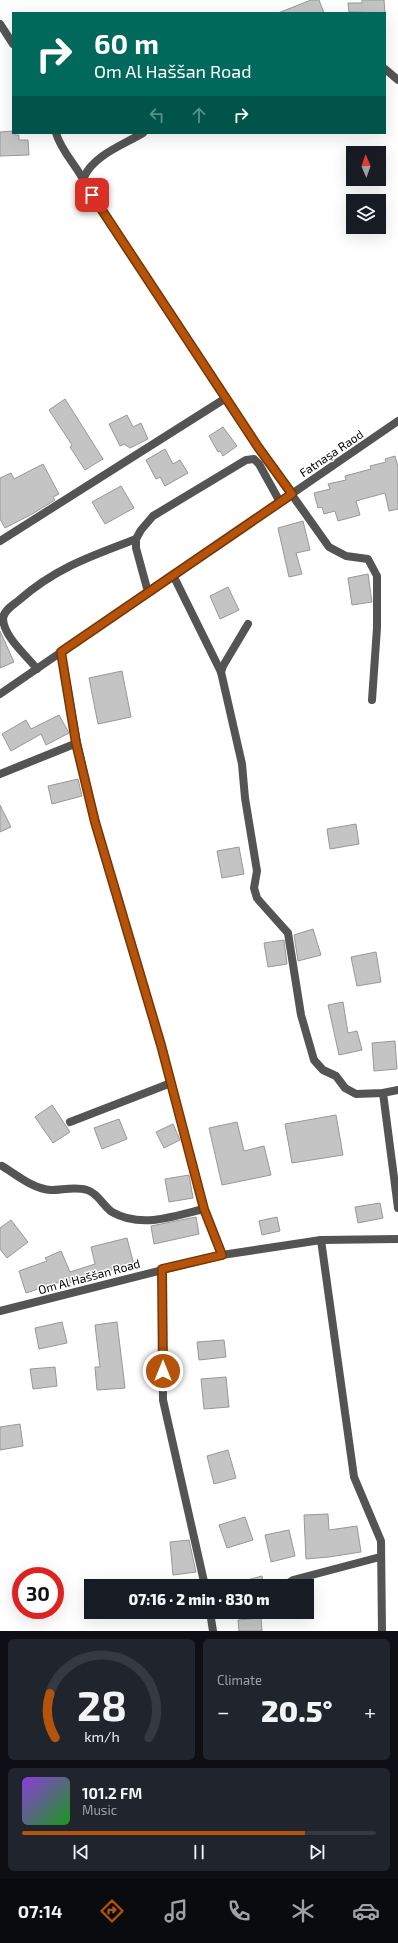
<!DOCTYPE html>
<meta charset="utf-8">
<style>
:root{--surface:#171b24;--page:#20242c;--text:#f1f3f6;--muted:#9ea1a6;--line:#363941;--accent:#b45309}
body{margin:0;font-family:"Exo 2",sans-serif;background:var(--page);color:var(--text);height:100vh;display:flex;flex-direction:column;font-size:15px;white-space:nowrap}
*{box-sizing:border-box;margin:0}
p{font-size:13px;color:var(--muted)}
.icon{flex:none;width:22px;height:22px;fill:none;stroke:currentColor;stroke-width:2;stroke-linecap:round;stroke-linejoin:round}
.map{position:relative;height:1631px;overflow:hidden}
.panel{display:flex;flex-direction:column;gap:8px;padding:8px;background:#0d0f14;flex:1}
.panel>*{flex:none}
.hud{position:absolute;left:12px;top:12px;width:374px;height:122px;border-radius:0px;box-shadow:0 4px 16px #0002;background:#00695c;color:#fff;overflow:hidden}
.needle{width:26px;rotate:358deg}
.tools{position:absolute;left:346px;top:146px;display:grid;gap:8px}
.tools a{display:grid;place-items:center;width:40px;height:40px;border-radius:0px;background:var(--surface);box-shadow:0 4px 16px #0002;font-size:20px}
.speed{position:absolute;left:12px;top:1567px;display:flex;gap:8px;font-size:20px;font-weight:700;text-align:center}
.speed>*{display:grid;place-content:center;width:52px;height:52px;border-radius:50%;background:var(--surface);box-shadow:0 4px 16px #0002;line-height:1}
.speed .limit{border:6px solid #d22;background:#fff;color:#111}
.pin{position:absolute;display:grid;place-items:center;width:34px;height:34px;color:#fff;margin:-17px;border-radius:8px;box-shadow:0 2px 6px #0006}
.me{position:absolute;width:44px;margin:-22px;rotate:0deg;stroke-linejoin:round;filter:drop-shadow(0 0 3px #0008)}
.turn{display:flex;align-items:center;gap:14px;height:84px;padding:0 16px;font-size:18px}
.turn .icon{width:52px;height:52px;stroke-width:2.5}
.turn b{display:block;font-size:28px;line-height:34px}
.lanes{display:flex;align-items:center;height:38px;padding:0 16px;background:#0003;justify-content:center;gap:20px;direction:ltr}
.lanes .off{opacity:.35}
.big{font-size:30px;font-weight:800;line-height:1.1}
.panel .widget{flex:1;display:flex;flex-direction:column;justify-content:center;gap:6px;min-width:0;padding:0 14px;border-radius:6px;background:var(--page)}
.panel .dial{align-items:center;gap:0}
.dial svg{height:104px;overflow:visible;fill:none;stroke:var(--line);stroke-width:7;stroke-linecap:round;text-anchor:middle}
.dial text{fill:var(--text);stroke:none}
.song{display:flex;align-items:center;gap:12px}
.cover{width:48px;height:48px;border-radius:6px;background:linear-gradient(135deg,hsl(270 70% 55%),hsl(120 70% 35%))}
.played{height:4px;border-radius:2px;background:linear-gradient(90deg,var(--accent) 80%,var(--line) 80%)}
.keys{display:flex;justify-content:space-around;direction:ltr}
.heat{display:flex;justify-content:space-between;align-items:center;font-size:22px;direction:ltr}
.panel .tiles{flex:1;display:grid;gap:8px;grid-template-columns:1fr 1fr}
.widget:last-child{grid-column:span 2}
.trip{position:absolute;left:84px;top:1579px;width:230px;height:40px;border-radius:0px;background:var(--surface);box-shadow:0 4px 16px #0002;font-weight:800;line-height:40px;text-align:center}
.tab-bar{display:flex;height:64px;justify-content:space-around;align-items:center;background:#090b0e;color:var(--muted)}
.tab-bar .icon{width:28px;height:28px}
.tab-bar .active{color:var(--accent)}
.tab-bar b{font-size:18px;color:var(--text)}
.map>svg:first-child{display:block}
.building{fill:#c4c4c4;stroke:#989898}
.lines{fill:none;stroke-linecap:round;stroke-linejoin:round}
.minor{stroke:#545454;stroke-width:8}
.tertiary{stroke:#545454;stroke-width:8}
.route-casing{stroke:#753606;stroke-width:10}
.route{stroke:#b45309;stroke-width:7}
.labels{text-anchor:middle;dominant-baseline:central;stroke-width:3;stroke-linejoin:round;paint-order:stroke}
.street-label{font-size:12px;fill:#000;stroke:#fff}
</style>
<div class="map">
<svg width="398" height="1631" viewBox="0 0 398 1631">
<rect width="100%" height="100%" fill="#fff"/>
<!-- building -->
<g class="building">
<path d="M 311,0 L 319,0 L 324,13 L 278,13 Z"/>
<path d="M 362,0 L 384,0 L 385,13 L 349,12 L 348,3 L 362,3 Z"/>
<path d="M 13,131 L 15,135 L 19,135 L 19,140 L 28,140 L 29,155 L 0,156 L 0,132 Z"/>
<path d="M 65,399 L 103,459 L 85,470 L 70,447 L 72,445 L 49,410 Z"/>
<path d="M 127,415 L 133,427 L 141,423 L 148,439 L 130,448 L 124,444 L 120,446 L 109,424 Z"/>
<path d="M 223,427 L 237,446 L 223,456 L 220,451 L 218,452 L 209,436 Z"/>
<path d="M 165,449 L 173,464 L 180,460 L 188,473 L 165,486 L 160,477 L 156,479 L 146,460 Z"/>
<path d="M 395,456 L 398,467 L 398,509 L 389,511 L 385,493 L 356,501 L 360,515 L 338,521 L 335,511 L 324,514 L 322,507 L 318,508 L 314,493 L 330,489 L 328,484 L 346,480 L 345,476 L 371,469 L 370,466 L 386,462 L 385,459 Z"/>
<path d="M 43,464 L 59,494 L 53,497 L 55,500 L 34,513 L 5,528 L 0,519 L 0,478 L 11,473 L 14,479 Z"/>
<path d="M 121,486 L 134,508 L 105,524 L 92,502 Z"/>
<path d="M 303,521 L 310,550 L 296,553 L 302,574 L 289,577 L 278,528 Z"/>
<path d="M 368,574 L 372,602 L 352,605 L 348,578 Z"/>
<path d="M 228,587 L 239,610 L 220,619 L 210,596 Z"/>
<path d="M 0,631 L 14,662 L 0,668 Z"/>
<path d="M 122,671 L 131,717 L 98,724 L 89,678 Z"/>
<path d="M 59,715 L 69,733 L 46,745 L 41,734 L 11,751 L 2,734 L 26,720 L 31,729 Z"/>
<path d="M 78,779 L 82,796 L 52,804 L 48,786 Z"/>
<path d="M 0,805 L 11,827 L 0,832 Z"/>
<path d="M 356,824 L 359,844 L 330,849 L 327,829 Z"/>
<path d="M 239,847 L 244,874 L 222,878 L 217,851 Z"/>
<path d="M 313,929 L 321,955 L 298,961 L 294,935 Z"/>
<path d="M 284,940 L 287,964 L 268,967 L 264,943 Z"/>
<path d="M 376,952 L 381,982 L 357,986 L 351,957 Z"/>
<path d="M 343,1002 L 348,1033 L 357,1031 L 362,1050 L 339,1055 L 328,1005 Z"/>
<path d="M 395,1041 L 397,1069 L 374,1071 L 372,1043 Z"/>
<path d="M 52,1105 L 70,1132 L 53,1143 L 35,1117 Z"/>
<path d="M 336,1115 L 343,1155 L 292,1163 L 285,1124 Z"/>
<path d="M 119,1119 L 127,1139 L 102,1149 L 94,1128 Z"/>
<path d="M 237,1122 L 244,1151 L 264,1146 L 271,1175 L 222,1185 L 209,1128 Z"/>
<path d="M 173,1124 L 180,1140 L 164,1148 L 156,1132 Z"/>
<path d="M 189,1175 L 193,1198 L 169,1202 L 165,1179 Z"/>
<path d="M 380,1203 L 383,1218 L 358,1223 L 355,1207 Z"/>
<path d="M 196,1217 L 199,1234 L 154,1244 L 151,1226 Z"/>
<path d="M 277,1217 L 280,1231 L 262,1235 L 259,1221 Z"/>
<path d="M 11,1220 L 28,1242 L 7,1258 L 0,1249 L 0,1228 Z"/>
<path d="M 127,1238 L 134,1265 L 85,1276 L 86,1278 L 64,1285 L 63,1281 L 26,1293 L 19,1271 L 47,1261 L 45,1258 L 61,1251 L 70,1272 L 95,1264 L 91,1247 Z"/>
<path d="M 62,1322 L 67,1343 L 39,1349 L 35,1328 Z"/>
<path d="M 117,1322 L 125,1388 L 97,1390 L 95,1367 L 100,1367 L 95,1325 Z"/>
<path d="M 224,1340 L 226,1357 L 199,1360 L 197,1342 Z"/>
<path d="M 55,1367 L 57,1386 L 33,1389 L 30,1369 Z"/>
<path d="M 226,1377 L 229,1407 L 204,1409 L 201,1379 Z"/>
<path d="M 20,1424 L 23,1446 L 0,1450 L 0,1427 Z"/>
<path d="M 228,1450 L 236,1478 L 214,1484 L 207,1456 Z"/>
<path d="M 328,1514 L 329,1530 L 357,1526 L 361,1552 L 329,1557 L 306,1559 L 304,1515 Z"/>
<path d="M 245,1517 L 253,1540 L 227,1548 L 219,1525 Z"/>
<path d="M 289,1530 L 295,1556 L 271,1562 L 265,1535 Z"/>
<path d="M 189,1540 L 196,1572 L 173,1575 L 170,1542 Z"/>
<path d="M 262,1576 L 264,1586 L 236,1586 L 236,1583 Z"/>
<path d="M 261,1618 L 262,1631 L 239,1631 L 238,1620 Z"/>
</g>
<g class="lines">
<!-- minor -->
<g class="minor">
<path d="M 0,24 L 13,44"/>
<path d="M 385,69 L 398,80"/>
<path d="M 56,133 C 62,154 80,168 87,188 L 258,447 L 329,547 L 346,556 L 368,559 L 377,576 L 377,628 L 372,700"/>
<path d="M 84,177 C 94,155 123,145 143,133"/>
<path d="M 0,541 L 226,398"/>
<path d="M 173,575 L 221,672 L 242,764 L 245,798 L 257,871 L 254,888 L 257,898 L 263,905 L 288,933 L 301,1015 L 314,1060 L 323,1070 L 336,1076 L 345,1088 L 356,1094 L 383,1093 L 398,1090"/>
<path d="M 148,592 L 136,548 L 136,539 L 141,530 L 153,516 L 246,460 L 254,459 L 259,464 L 280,502"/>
<path d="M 61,652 L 77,743 L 95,822 L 161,1045 L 204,1209 L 222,1255"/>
<path d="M 37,669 C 26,655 4,637 3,619 C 3,611 13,605 18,601 C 55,568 91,556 136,539"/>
<path d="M 221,672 L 223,666 L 248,624"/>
<path d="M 0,694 L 398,421"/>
<path d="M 0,774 L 77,743"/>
<path d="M 383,1093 L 398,1208"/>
<path d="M 70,1122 L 171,1083"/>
<path d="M 2,1166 C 17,1175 33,1189 51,1190 C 62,1190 76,1186 87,1190 C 98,1193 103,1206 112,1212 C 142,1229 173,1216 204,1209"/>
<path d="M 321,1240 L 354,1477 L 381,1541 L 382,1631"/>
<path d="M 162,1269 L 163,1400 L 205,1586"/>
<path d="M 284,1586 L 293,1580 L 380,1557"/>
<path d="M 210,1612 L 213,1631"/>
</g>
<!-- tertiary -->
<path class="tertiary" d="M 0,1311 L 222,1255 L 321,1240 L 398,1239"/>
</g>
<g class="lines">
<defs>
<path id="route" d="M 92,195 L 258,447 L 292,494 L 61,652 L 76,743 L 95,822 L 161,1045 L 204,1209 L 222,1255 L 162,1269 L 163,1371"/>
</defs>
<!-- route casing -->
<use href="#route" class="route-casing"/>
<!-- route -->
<use href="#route" class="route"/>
</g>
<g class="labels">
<!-- street labels -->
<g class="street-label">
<text transform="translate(331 453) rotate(-34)">Fatnaṣa Raod</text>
<text transform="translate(89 1276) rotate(-15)">Om Al Haššan Road</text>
</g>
</g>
</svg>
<div class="tools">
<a><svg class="needle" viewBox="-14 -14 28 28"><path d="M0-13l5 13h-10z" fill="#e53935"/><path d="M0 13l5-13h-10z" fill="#9ea1a6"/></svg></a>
<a><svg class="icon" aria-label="layers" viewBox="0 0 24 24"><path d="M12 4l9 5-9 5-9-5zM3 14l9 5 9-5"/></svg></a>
</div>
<div class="speed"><div class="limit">30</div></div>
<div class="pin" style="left:92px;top:195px;background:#d93025"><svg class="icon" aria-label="arrive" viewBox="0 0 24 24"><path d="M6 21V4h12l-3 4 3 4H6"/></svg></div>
<svg class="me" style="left:163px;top:1371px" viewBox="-20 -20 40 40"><circle r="17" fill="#b45309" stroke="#fff" stroke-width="3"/><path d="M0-11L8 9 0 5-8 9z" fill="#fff"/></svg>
<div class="trip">07:16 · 2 min · 830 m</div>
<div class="hud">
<div class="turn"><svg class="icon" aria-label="right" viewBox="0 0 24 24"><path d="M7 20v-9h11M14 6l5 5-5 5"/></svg><div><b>60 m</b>Om Al Haššan Road</div></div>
<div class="lanes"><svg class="icon off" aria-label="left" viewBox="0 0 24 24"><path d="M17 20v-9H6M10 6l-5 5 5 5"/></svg><svg class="icon off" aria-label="ahead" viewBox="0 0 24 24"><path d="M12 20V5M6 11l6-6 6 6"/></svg><svg class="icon" aria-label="right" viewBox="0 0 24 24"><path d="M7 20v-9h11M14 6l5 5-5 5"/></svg></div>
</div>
</div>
<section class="panel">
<div class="tiles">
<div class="widget dial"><svg viewBox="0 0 100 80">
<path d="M14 69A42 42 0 1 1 86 69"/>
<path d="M14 69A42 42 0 0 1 10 35" stroke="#b45309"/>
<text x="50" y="56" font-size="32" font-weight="700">28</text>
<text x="50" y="72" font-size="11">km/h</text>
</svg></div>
<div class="widget"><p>Climate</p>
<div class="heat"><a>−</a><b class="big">20.5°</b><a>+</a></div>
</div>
<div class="widget">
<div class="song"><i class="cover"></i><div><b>101.2 FM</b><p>Music</p></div></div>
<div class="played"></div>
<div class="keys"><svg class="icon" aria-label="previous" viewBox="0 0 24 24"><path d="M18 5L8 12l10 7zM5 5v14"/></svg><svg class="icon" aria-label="pause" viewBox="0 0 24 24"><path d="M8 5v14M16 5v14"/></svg><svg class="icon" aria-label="next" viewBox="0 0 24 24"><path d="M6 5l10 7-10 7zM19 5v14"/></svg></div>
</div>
</div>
</section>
<nav class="tab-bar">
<b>07:14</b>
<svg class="icon active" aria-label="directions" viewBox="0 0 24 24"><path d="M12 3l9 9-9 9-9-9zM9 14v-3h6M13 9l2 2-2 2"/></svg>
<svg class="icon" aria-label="music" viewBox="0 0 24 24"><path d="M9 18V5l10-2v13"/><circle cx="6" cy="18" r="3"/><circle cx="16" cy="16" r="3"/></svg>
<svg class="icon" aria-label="phone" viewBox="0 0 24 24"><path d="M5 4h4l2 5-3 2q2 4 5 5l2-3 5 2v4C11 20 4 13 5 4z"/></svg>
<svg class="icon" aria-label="climate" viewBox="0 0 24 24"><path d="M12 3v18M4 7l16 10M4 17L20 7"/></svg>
<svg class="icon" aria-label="car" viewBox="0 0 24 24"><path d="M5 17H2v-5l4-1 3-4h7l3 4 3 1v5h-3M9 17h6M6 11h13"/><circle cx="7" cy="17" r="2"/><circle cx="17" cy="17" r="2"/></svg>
</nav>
